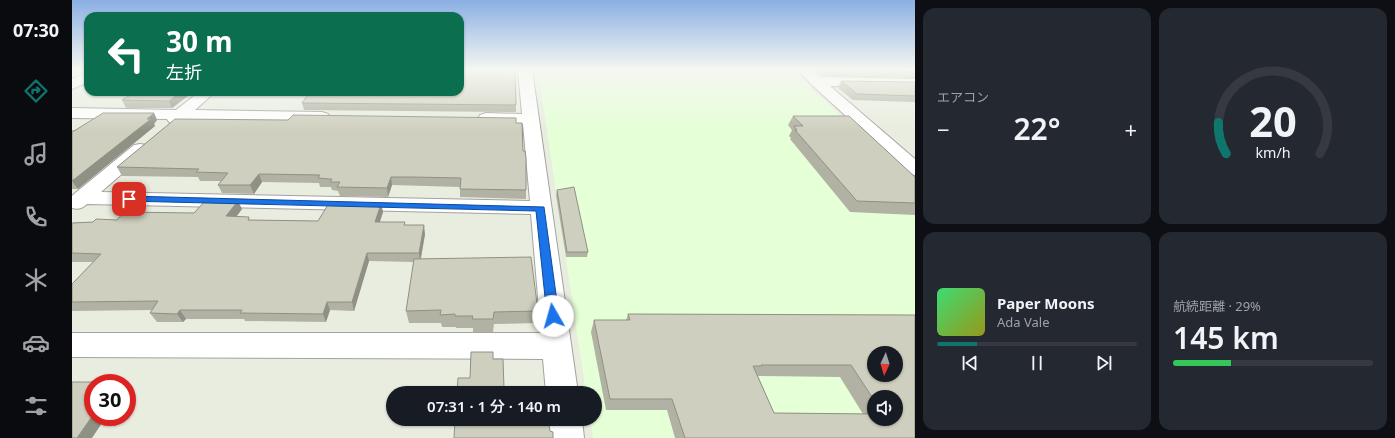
<!DOCTYPE html>
<html lang="ja">
<meta charset="utf-8">
<style>
:root{--surface:#171b24;--page:#242831;--text:#f1f3f6;--muted:#9ea1a6;--line:#363941;--accent:#0f766e}
body{margin:0;font-family:"Noto Sans","Noto Sans JP",sans-serif;background:var(--page);color:var(--text);height:100vh;display:flex;flex-direction:column;font-size:15px;white-space:nowrap}
*{box-sizing:border-box;margin:0}
p{font-size:13px;color:var(--muted)}
.icon{flex:none;width:22px;height:22px;fill:none;stroke:currentColor;stroke-width:2;stroke-linecap:round;stroke-linejoin:round}
.map{position:relative;flex:1;overflow:hidden}
.drawer{display:flex;flex-direction:column;gap:8px;padding:8px;background:#0d0f14;width:480px}
.drawer>*{flex:none}
.banner{position:absolute;left:12px;top:12px;width:380px;height:84px;border-radius:12px;box-shadow:0 1px 3px #0004;background:#0b6e4f;color:#fff;overflow:hidden}
.needle{width:26px;rotate:184deg}
.tools{position:absolute;left:795px;top:346px;display:grid;gap:8px}
.tools a{display:grid;place-items:center;width:36px;height:36px;border-radius:50%;background:var(--surface);box-shadow:0 1px 3px #0004;font-size:20px}
.speed{position:absolute;left:12px;top:374px;display:flex;gap:8px;font-size:20px;font-weight:700;text-align:center}
.speed>*{display:grid;place-content:center;width:52px;height:52px;border-radius:50%;background:var(--surface);box-shadow:0 1px 3px #0004;line-height:1}
.speed .limit{border:6px solid #d22;background:#fff;color:#111}
.pin{position:absolute;display:grid;place-items:center;width:34px;height:34px;color:#fff;margin:-17px;border-radius:8px;box-shadow:0 2px 6px #0006}
.me{position:absolute;width:44px;margin:-22px;rotate:353deg;stroke-linejoin:round;filter:drop-shadow(0 0 3px #0008)}
.turn{display:flex;align-items:center;gap:14px;height:84px;padding:0 16px;font-size:18px}
.turn .icon{width:52px;height:52px;stroke-width:2.5}
.turn b{display:block;font-size:28px;line-height:34px}
.big{font-size:30px;font-weight:600;line-height:1.1}
.drawer .tile{flex:1;display:flex;flex-direction:column;justify-content:center;gap:6px;min-width:0;padding:0 14px;border-radius:12px;background:var(--page)}
.drawer .dial{align-items:center;gap:0}
.dial svg{height:104px;overflow:visible;fill:none;stroke:var(--line);stroke-width:7;stroke-linecap:round;text-anchor:middle}
.dial text{fill:var(--text);stroke:none}
.song{display:flex;align-items:center;gap:12px}
.cover{width:48px;height:48px;border-radius:6px;background:linear-gradient(135deg,hsl(140 70% 55%),hsl(60 70% 35%))}
.played{height:4px;border-radius:2px;background:linear-gradient(90deg,var(--accent) 20%,var(--line) 20%)}
.keys{display:flex;justify-content:space-around;direction:ltr}
.heat{display:flex;justify-content:space-between;align-items:center;font-size:22px;direction:ltr}
.charge{height:6px;border-radius:3px;background:linear-gradient(90deg,#34c759 29%,var(--line) 0)}
.drawer .tiles{flex:1;display:grid;gap:8px;grid-template-columns:repeat(2,1fr)}
.trip{position:absolute;left:314px;top:386px;width:216px;height:40px;border-radius:20px;background:var(--surface);box-shadow:0 1px 3px #0004;font-weight:600;line-height:40px;text-align:center}
main{display:flex;flex:1;min-height:0}
.tabs{display:flex;flex-direction:column;width:72px;justify-content:space-around;align-items:center;background:#090b0e;color:var(--muted)}
.tabs .icon{width:28px;height:28px}
.tabs .active{color:var(--accent)}
.tabs b{font-size:18px;color:var(--text)}
.map>svg:first-child{display:block}
.education{fill:#e5ffd7;fill-rule:evenodd}
.lines{fill:none;stroke-linecap:round;stroke-linejoin:round}
.minor-casing{stroke:#a2a2a2;stroke-width:2}
.minor{fill:#fff;fill-rule:evenodd}
.wall{fill:#b1b2a3;fill-rule:evenodd}
.shaded-wall{fill:#909185}
.building{fill:#cecfbe;stroke:#909185;fill-rule:evenodd}
.route{fill:#1a73e8;stroke:#114b97}
</style>
<main>
<nav class="tabs">
<b>07:30</b>
<svg class="icon active" aria-label="directions" viewBox="0 0 24 24"><path d="M12 3l9 9-9 9-9-9zM9 14v-3h6M13 9l2 2-2 2"/></svg>
<svg class="icon" aria-label="music" viewBox="0 0 24 24"><path d="M9 18V5l10-2v13"/><circle cx="6" cy="18" r="3"/><circle cx="16" cy="16" r="3"/></svg>
<svg class="icon" aria-label="phone" viewBox="0 0 24 24"><path d="M5 4h4l2 5-3 2q2 4 5 5l2-3 5 2v4C11 20 4 13 5 4z"/></svg>
<svg class="icon" aria-label="climate" viewBox="0 0 24 24"><path d="M12 3v18M4 7l16 10M4 17L20 7"/></svg>
<svg class="icon" aria-label="car" viewBox="0 0 24 24"><path d="M5 17H2v-5l4-1 3-4h7l3 4 3 1v5h-3M9 17h6M6 11h13"/><circle cx="7" cy="17" r="2"/><circle cx="17" cy="17" r="2"/></svg>
<svg class="icon" aria-label="filters" viewBox="0 0 24 24"><path d="M4 7h16M4 17h16"/><circle cx="9" cy="7" r="2"/><circle cx="15" cy="17" r="2"/></svg>
</nav>
<div class="map">
<svg width="843" height="438" viewBox="0 0 843 438">
<rect width="100%" height="100%" fill="#e9ede0"/>
<!-- education -->
<path class="education" d="M 466,70 L 719,70 L 843,184 L 843,438 L 521,438 L 518,419 L 523,419 L 523,393 L 514,393 ZM 802,353 L 824,353 L 824,375 L 802,375 ZM 802,397 L 824,397 L 824,419 L 802,419 Z"/>
<g class="lines">
<defs>
<g id="minor">
<path d="M 446,70 L 460,70 L 506,393 L 474,393 L 471,359 L 0,357 L 0,333 L 469,333 L 459,214 L 15,204 C 11,208 6,210 0,208 L 0,196 L 2,194 L 62,145 L 68,144 L 74,145 L 77,149 L 74,153 L 29,192 L 458,201 L 451,124 L 414,123 L 408,121 L 406,118 L 408,115 L 414,113 L 450,114 Z"/>
<path d="M 726,70 L 740,70 L 748,77 L 843,79 L 843,87 L 758,86 L 843,159 L 843,175 L 836,173 L 739,84 Z"/>
<path d="M 16,72 L 16,82 L 0,89 L 0,79 Z"/>
<path d="M 127,92 L 143,92 L 123,110 L 250,112 L 256,114 L 258,117 L 256,120 L 250,122 L 112,120 L 103,124 L 97,122 L 95,119 L 0,118 L 0,108 L 104,110 Z"/>
<path d="M 476,419 L 510,419 L 512,438 L 478,438 Z"/>
</g>
</defs>
<!-- minor casing -->
<use href="#minor" class="minor-casing"/>
<!-- minor -->
<use href="#minor" class="minor"/>
</g>
<!-- wall -->
<g class="wall">
<path d="M 744,70 L 843,70 L 843,78 L 751,76 Z"/>
<path d="M 769,81 L 843,82 L 843,102 L 781,100 L 766,88 Z"/>
<path d="M 121,92 L 100,108 L 54,108 L 50,100 L 58,95 L 56,93 Z"/>
<path d="M 230,103 L 444,105 L 444,112 L 232,110 Z"/>
<path d="M 82,113 L 85,120 L 82,124 L 83,126 L 6,189 L 0,189 L 0,131 Z"/>
<path d="M 721,116 L 843,177 L 843,215 L 778,212 L 718,139 L 719,138 L 717,136 L 720,130 L 716,125 Z"/>
<path d="M 216,120 L 444,123 L 451,151 L 454,190 L 454,199 L 388,197 L 388,187 L 320,185 L 316,197 L 268,196 L 266,191 L 260,190 L 259,187 L 248,187 L 247,183 L 190,182 L 182,194 L 150,193 L 146,185 L 149,181 L 128,181 L 126,177 L 50,176 L 45,167 Z"/>
<path d="M 485,190 L 516,252 L 515,257 L 494,257 L 484,195 Z"/>
<path d="M 309,204 L 311,212 L 308,222 L 333,225 L 353,234 L 349,259 L 466,311 L 465,323 L 422,324 L 421,332 L 401,332 L 401,328 L 384,328 L 384,327 L 370,327 L 369,323 L 337,323 L 334,311 L 342,262 L 297,261 L 282,311 L 258,310 L 254,322 L 173,321 L 172,319 L 114,319 L 111,322 L 85,322 L 78,313 L 80,310 L 0,311 L 0,284 L 21,262 L 0,262 L 0,223 L 21,222 L 45,220 L 170,209 L 164,217 L 179,220 L 246,221 Z"/>
<path d="M 556,314 L 843,315 L 843,438 L 603,438 L 595,410 L 534,410 L 519,332 L 522,320 L 554,320 ZM 686,376 L 768,377 L 791,414 L 702,413 ZM 802,397 L 824,419 L 802,419 Z"/>
</g>
<!-- shaded-wall -->
<g class="shaded-wall">
<path d="M 109,92 L 121,92 L 100,108 L 97,101 Z"/>
<path d="M 82,113 L 85,120 L 82,124 L 83,126 L 6,189 L 0,181 Z"/>
<path d="M 187,174 L 190,182 L 182,194 L 178,185 Z"/>
<path d="M 319,177 L 320,185 L 316,197 L 315,188 Z"/>
<path d="M 166,201 L 170,209 L 158,225 L 154,216 Z"/>
<path d="M 309,204 L 311,212 L 305,230 L 303,222 Z"/>
<path d="M 352,225 L 353,234 L 348,262 L 347,253 Z"/>
<path d="M 295,253 L 297,261 L 282,311 L 280,302 Z"/>
<path d="M 255,302 L 258,310 L 254,322 L 251,314 Z"/>
<path d="M 108,310 L 114,319 L 111,322 L 105,314 Z"/>
<path d="M 21,415 L 21,417 L 34,417 L 20,438 L 5,438 Z"/>
</g>
<!-- building -->
<g class="building">
<path d="M 388,70 L 443,70 L 444,105 L 230,103 L 238,92 L 388,92 Z"/>
<path d="M 761,70 L 843,70 L 843,71 Z"/>
<path d="M 769,81 L 843,82 L 843,96 L 785,94 Z"/>
<path d="M 57,92 L 109,92 L 97,101 L 50,100 L 62,93 L 56,93 Z"/>
<path d="M 31,113 L 82,113 L 75,119 L 79,119 L 0,181 L 0,131 L 2,131 Z"/>
<path d="M 221,115 L 444,118 L 444,123 L 450,123 L 451,151 L 453,151 L 454,158 L 454,190 L 388,189 L 389,178 L 340,177 L 319,177 L 315,188 L 265,187 L 268,182 L 258,182 L 260,179 L 257,179 L 246,178 L 248,175 L 187,174 L 178,185 L 146,185 L 156,173 L 124,172 L 127,169 L 45,167 L 103,119 L 216,120 Z"/>
<path d="M 721,116 L 777,116 L 843,177 L 843,203 L 785,201 L 723,130 L 725,130 L 722,126 L 731,126 Z"/>
<path d="M 502,187 L 516,252 L 495,252 L 485,190 Z"/>
<path d="M 134,200 L 166,201 L 154,216 L 177,217 L 176,220 L 246,221 L 257,203 L 309,204 L 303,222 L 333,222 L 332,225 L 352,225 L 347,253 L 295,253 L 280,302 L 255,302 L 251,314 L 168,313 L 170,310 L 108,310 L 105,314 L 78,313 L 86,301 L 0,302 L 0,284 L 29,254 L 0,253 L 0,223 L 21,222 L 24,219 L 45,220 L 52,212 L 122,213 Z"/>
<path d="M 459,257 L 466,311 L 422,312 L 421,319 L 400,319 L 401,316 L 383,316 L 383,314 L 368,315 L 369,310 L 334,311 L 342,259 Z"/>
<path d="M 556,314 L 843,315 L 843,438 L 613,438 L 600,399 L 538,399 L 522,320 L 558,320 ZM 802,353 L 824,353 L 824,375 L 802,375 ZM 689,365 L 779,365 L 802,400 L 802,397 L 824,397 L 824,419 L 802,419 L 802,414 L 702,413 L 681,366 L 690,366 Z"/>
<path d="M 399,352 L 421,352 L 421,359 L 431,359 L 432,389 L 477,390 L 477,393 L 385,393 L 386,378 L 398,378 Z"/>
<path d="M 0,382 L 44,382 L 43,383 L 21,383 L 21,415 L 5,438 L 0,438 Z"/>
<path d="M 383,419 L 476,419 L 478,431 L 481,432 L 481,438 L 382,438 Z"/>
</g>
<!-- sky -->
<linearGradient id="sky" x2="0" y2="1"><stop stop-color="#8bafe3"/><stop offset="0.53" stop-color="#f5f7f1"/><stop offset="1" stop-color="#f5f7f1" stop-opacity="0"/></linearGradient>
<rect width="843" height="131" fill="url(#sky)"/>
<!-- route -->
<path class="route" d="M 57,196 L 472,207 L 487,316 L 485,319 L 481,320 L 477,319 L 475,316 L 464,211 L 54,201 L 52,199 L 54,197 Z"/>
</svg>
<div class="tools">
<a><svg class="needle" viewBox="-14 -14 28 28"><path d="M0-13l5 13h-10z" fill="#e53935"/><path d="M0 13l5-13h-10z" fill="#9ea1a6"/></svg></a>
<a><svg class="icon" aria-label="sound" viewBox="0 0 24 24"><path d="M4 9h4l5-4v14l-5-4H4zM17 9q2 3 0 6"/></svg></a>
</div>
<div class="speed"><div class="limit">30</div></div>
<div class="pin" style="left:57px;top:199px;background:#d93025"><svg class="icon" aria-label="arrive" viewBox="0 0 24 24"><path d="M6 21V4h12l-3 4 3 4H6"/></svg></div>
<svg class="me" style="left:481px;top:316px" viewBox="-20 -20 40 40"><circle r="19" fill="#fff"/><path d="M0-13L10 11 0 6-10 11z" fill="#1a73e8"/></svg>
<div class="trip">07:31 · 1 分 · 140 m</div>
<div class="banner">
<div class="turn"><svg class="icon" aria-label="left" viewBox="0 0 24 24"><path d="M17 20v-9H6M10 6l-5 5 5 5"/></svg><div><b>30 m</b>左折</div></div>
</div>
</div>
<section class="drawer">
<div class="tiles">
<div class="tile"><p>エアコン</p>
<div class="heat"><a>−</a><b class="big">22°</b><a>+</a></div>
</div>
<div class="tile dial"><svg viewBox="0 0 100 80">
<path d="M14 69A42 42 0 1 1 86 69"/>
<path d="M14 69A42 42 0 0 1 8 45" stroke="#0f766e"/>
<text x="50" y="56" font-size="32" font-weight="700">20</text>
<text x="50" y="72" font-size="11">km/h</text>
</svg></div>
<div class="tile">
<div class="song"><i class="cover"></i><div><b>Paper Moons</b><p>Ada Vale</p></div></div>
<div class="played"></div>
<div class="keys"><svg class="icon" aria-label="previous" viewBox="0 0 24 24"><path d="M18 5L8 12l10 7zM5 5v14"/></svg><svg class="icon" aria-label="pause" viewBox="0 0 24 24"><path d="M8 5v14M16 5v14"/></svg><svg class="icon" aria-label="next" viewBox="0 0 24 24"><path d="M6 5l10 7-10 7zM19 5v14"/></svg></div>
</div>
<div class="tile"><p>航続距離 · 29%</p><b class="big">145 km</b><div class="charge"></div></div>
</div>
</section>
</main>
